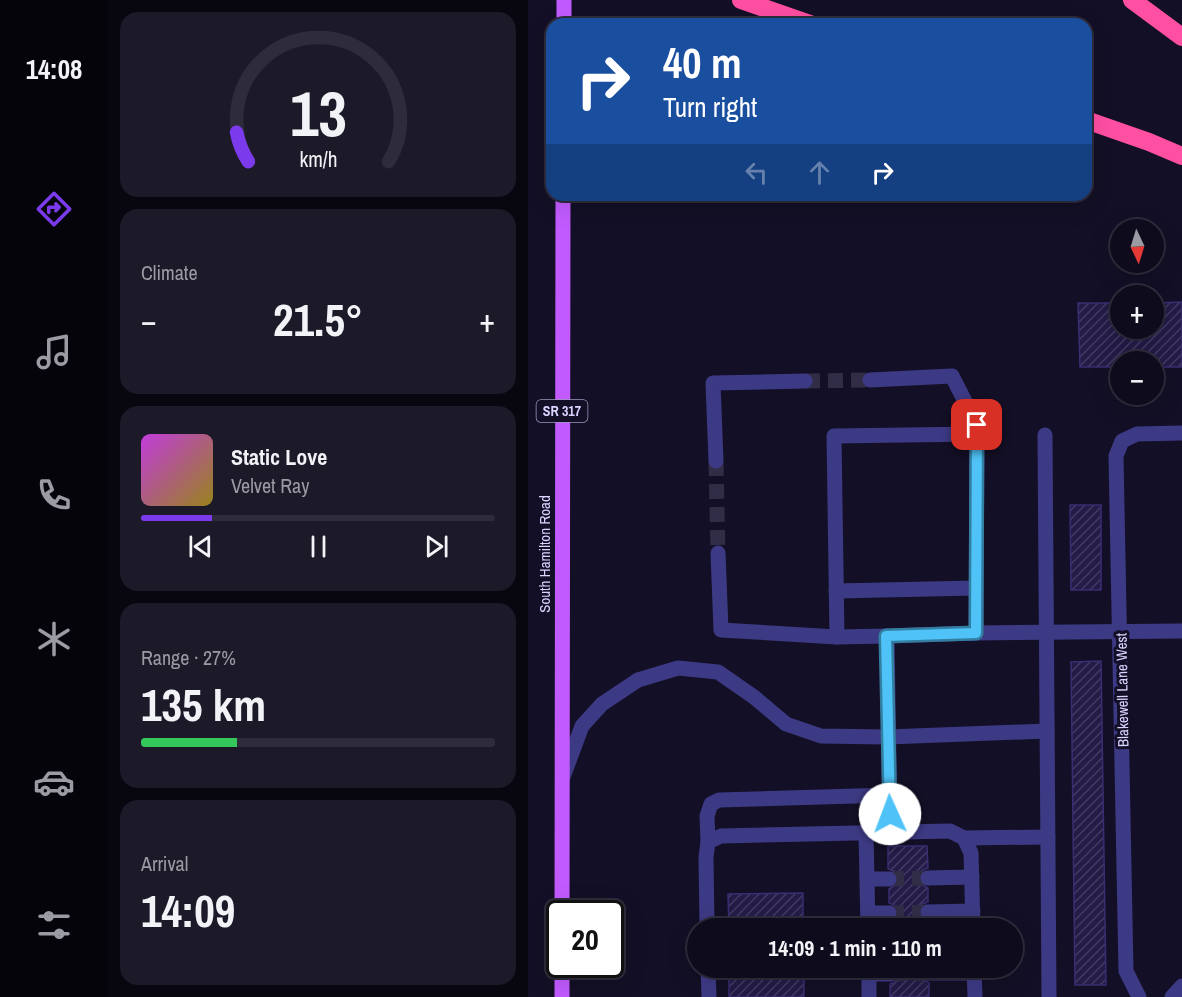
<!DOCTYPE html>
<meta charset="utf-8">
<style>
:root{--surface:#0e0b1c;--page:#1c1929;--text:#f1f3f6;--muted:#9b9ba3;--line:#2e2b3b;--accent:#7c3aed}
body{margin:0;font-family:"Archivo Narrow",sans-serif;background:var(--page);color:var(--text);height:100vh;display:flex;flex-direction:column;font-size:22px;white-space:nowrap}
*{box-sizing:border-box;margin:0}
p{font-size:20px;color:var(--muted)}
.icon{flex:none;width:33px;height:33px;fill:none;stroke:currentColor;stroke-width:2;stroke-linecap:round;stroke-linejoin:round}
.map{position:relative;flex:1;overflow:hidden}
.drawer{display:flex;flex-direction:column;gap:12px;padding:12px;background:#08060f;width:420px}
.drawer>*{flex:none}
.top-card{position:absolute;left:18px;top:18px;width:546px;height:183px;border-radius:18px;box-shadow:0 6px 24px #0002,0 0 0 2px var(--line);background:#1a4fa0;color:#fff;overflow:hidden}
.needle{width:39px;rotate:176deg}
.fabs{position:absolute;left:582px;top:219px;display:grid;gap:12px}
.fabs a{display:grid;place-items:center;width:54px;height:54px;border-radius:50%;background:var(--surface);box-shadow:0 6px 24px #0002,0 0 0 2px var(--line);font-size:30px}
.speed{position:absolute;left:18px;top:900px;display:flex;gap:12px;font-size:30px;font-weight:700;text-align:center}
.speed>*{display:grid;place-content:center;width:78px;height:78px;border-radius:50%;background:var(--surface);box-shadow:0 6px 24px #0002,0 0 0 2px var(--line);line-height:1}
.speed .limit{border:3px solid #111;border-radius:9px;background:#fff;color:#111}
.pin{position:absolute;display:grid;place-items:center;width:51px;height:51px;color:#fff;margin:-26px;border-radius:12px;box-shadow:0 3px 9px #0006}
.me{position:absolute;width:66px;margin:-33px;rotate:358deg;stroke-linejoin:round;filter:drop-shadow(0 0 4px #0008)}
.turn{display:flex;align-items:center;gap:21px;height:126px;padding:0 18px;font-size:27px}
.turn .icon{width:78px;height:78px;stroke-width:2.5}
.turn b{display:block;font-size:42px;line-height:51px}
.lanes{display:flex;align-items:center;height:57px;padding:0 18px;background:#0003;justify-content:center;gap:30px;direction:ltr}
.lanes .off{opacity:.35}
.big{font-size:45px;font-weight:700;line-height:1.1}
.drawer .widget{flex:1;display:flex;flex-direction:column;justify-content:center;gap:9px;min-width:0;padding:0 21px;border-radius:18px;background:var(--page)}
.drawer .dial{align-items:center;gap:0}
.dial svg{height:156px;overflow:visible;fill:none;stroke:var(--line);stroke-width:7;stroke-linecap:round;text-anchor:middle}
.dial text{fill:var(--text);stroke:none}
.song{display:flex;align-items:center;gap:18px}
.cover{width:72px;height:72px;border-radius:9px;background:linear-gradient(135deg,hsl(290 70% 55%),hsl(50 70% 35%))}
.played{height:6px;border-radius:3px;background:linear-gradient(90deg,var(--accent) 20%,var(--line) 20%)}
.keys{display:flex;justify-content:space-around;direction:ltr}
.heat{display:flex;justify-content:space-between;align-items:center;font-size:33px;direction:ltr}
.charge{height:9px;border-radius:4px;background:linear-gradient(90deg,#34c759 27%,var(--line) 0)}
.trip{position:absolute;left:159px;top:918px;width:336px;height:60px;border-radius:30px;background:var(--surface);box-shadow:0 6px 24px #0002,0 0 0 2px var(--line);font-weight:700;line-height:60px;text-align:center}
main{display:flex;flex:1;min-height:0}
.dock{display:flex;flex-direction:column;width:108px;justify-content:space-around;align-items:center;background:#06040b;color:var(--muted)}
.dock .icon{width:42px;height:42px}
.dock .active{color:var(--accent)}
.dock b{font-size:27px;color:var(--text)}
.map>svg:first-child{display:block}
.building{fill:url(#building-hatch);stroke:#3b2d73;stroke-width:1.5}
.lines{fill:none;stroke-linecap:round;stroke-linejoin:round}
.minor-tunnel{stroke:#312d47;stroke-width:15;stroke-dasharray:15 8;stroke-linecap:butt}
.minor{stroke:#3d3a85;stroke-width:15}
.major{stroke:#c25bff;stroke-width:15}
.highway{stroke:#ff4fa3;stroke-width:18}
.route-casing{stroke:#337fa1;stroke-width:15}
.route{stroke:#4fc3f7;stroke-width:10}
.labels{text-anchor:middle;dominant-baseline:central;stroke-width:6;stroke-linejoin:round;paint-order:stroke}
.shield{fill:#130f26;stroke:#9e99be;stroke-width:1.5}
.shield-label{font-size:14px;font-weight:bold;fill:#d9d4ff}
.street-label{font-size:15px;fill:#d9d4ff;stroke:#130f26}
</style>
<main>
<nav class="dock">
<b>14:08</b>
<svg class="icon active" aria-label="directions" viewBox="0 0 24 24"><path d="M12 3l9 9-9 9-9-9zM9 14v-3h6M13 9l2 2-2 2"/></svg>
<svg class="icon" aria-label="music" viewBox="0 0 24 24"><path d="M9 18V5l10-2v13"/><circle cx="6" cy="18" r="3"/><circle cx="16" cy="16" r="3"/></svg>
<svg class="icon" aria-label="phone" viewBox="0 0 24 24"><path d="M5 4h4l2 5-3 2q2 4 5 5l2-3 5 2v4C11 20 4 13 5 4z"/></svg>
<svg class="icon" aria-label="climate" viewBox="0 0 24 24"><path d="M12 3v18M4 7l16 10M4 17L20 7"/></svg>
<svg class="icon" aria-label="car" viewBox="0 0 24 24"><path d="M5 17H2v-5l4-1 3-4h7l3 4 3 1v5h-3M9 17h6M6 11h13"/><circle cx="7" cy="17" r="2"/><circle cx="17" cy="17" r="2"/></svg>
<svg class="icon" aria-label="filters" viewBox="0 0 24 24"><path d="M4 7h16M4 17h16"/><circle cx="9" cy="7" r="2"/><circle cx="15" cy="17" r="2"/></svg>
</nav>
<section class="drawer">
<div class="widget dial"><svg viewBox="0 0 100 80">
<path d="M14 69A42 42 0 1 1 86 69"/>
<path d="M14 69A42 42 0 0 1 8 54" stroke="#7c3aed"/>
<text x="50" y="56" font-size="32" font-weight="700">13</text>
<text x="50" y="72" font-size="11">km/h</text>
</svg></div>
<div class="widget"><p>Climate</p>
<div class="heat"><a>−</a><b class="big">21.5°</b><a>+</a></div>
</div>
<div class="widget">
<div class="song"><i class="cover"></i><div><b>Static Love</b><p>Velvet Ray</p></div></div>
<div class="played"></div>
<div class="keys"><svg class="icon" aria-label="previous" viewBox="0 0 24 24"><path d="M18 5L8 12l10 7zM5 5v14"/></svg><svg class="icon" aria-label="pause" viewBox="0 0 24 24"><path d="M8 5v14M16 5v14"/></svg><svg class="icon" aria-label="next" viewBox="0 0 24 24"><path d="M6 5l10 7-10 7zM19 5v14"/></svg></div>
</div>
<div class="widget"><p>Range · 27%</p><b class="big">135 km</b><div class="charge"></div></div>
<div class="widget"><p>Arrival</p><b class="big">14:09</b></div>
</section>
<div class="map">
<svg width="654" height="997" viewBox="0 0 654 997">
<defs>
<pattern id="building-hatch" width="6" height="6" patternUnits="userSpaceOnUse" patternTransform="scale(1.5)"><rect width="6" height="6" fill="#241b47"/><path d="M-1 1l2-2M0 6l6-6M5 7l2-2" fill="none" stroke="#433b63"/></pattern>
</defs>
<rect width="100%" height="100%" fill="#130f26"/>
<!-- building -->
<g class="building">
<path d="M 654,302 L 654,367 L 626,367 L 626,362 L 592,362 L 592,367 L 552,367 L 550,303 L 592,303 L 592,328 L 626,328 L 626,303 Z"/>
<path d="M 542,505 L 573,505 L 573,590 L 543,590 Z"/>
<path d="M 573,661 L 578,985 L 547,985 L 543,662 Z"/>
<path d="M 360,846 L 399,846 L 400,868 L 394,870 L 390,878 L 392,884 L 400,888 L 400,902 L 394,904 L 390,912 L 392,918 L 400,922 L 400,928 L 361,928 L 361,923 L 369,918 L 371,912 L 366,905 L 361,903 L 361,889 L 369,884 L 371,878 L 366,871 L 360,869 Z"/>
<path d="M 275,893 L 275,928 L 201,928 L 200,894 Z"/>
<rect x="201" y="968" width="75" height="29"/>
<path d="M 369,968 L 393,968 L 392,977 L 401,983 L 401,997 L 362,997 L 362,984 L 367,982 L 372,975 Z"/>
</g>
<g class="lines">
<!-- minor-tunnel -->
<g class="minor-tunnel">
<path d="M 277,381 L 342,380"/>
<path d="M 188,461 L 190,553"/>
<path d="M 361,879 L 400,878"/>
<path d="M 361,913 L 400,912"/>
<path d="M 362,974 L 401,973"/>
</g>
<!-- minor -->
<g class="minor">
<path d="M 342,380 L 424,376 L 449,425 L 448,633"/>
<path d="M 517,435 L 521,997"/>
<path d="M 188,461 L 185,383 L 277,381"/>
<path d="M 190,553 L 193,630 L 309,637 L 359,636"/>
<path d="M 308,591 L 448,588"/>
<path d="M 309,637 L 306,436 L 449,434"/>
<path d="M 35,777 L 54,726 L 74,704 L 110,680 L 150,668 L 190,672 L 226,697 L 258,724 L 293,736 L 359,737 L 519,731"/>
<path d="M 362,832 L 359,636 L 448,633 L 654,631"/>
<path d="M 338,833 L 340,928"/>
<path d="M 436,838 L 520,837"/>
<path d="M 180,842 L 179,816 L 183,804 L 191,800 L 361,795"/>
<path d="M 400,878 L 444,877"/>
<path d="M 339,879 L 361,879"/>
<path d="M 400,912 L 445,911"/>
<path d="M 340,913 L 361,913"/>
<path d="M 179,928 L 178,857 L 180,842 L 193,836 L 422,831 L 436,838 L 443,853 L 445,928"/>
<path d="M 180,968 L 181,997"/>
<path d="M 341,968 L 341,997"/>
<path d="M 446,968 L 447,997"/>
<path d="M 401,973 L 446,973"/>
<path d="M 341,974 L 362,974"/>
<path d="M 611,997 L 598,971 L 588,456 L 594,441 L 609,434 L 654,433"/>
<path d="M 644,997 L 654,986"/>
</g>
<!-- major -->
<g class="major">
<path d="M 36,24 L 36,0"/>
<path d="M 34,914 L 35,195"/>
<path d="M 34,997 L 34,964"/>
</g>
<!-- highway -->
<g class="highway">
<path d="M 213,0 L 282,24"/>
<path d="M 604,0 L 654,37"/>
<path d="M 558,120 L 621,142 L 654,156"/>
</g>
</g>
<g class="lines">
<defs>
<path id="route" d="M 362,814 L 358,636 L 448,633 L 449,425"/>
</defs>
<!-- route casing -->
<use href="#route" class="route-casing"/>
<!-- route -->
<use href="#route" class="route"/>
</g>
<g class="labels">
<!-- shield labels -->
<rect class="shield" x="8.5" y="400" width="51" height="22" rx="4.5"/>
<g class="shield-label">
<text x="34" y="411">SR 317</text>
</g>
<!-- street labels -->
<g class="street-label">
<text transform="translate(16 554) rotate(-90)">South Hamilton Road</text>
<text transform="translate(594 690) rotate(-91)">Blakewell Lane West</text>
</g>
</g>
</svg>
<div class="fabs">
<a><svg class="needle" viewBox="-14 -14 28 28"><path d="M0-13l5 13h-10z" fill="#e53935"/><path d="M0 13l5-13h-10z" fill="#9b9ba3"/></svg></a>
<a>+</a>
<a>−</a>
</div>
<div class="speed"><div class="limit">20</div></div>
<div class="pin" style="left:449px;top:425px;background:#d93025"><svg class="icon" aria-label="arrive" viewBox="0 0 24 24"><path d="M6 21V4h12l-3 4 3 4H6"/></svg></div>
<svg class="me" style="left:362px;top:814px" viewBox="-20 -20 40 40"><circle r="19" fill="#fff"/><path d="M0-13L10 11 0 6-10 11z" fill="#4fc3f7"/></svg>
<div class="trip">14:09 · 1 min · 110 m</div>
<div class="top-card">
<div class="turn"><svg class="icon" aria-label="right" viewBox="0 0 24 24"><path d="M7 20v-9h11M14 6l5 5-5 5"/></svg><div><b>40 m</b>Turn right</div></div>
<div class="lanes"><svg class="icon off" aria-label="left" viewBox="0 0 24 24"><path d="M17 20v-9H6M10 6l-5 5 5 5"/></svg><svg class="icon off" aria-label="ahead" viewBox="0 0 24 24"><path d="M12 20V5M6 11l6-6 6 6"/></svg><svg class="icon" aria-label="right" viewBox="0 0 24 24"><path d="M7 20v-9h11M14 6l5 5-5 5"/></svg></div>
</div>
</div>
</main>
